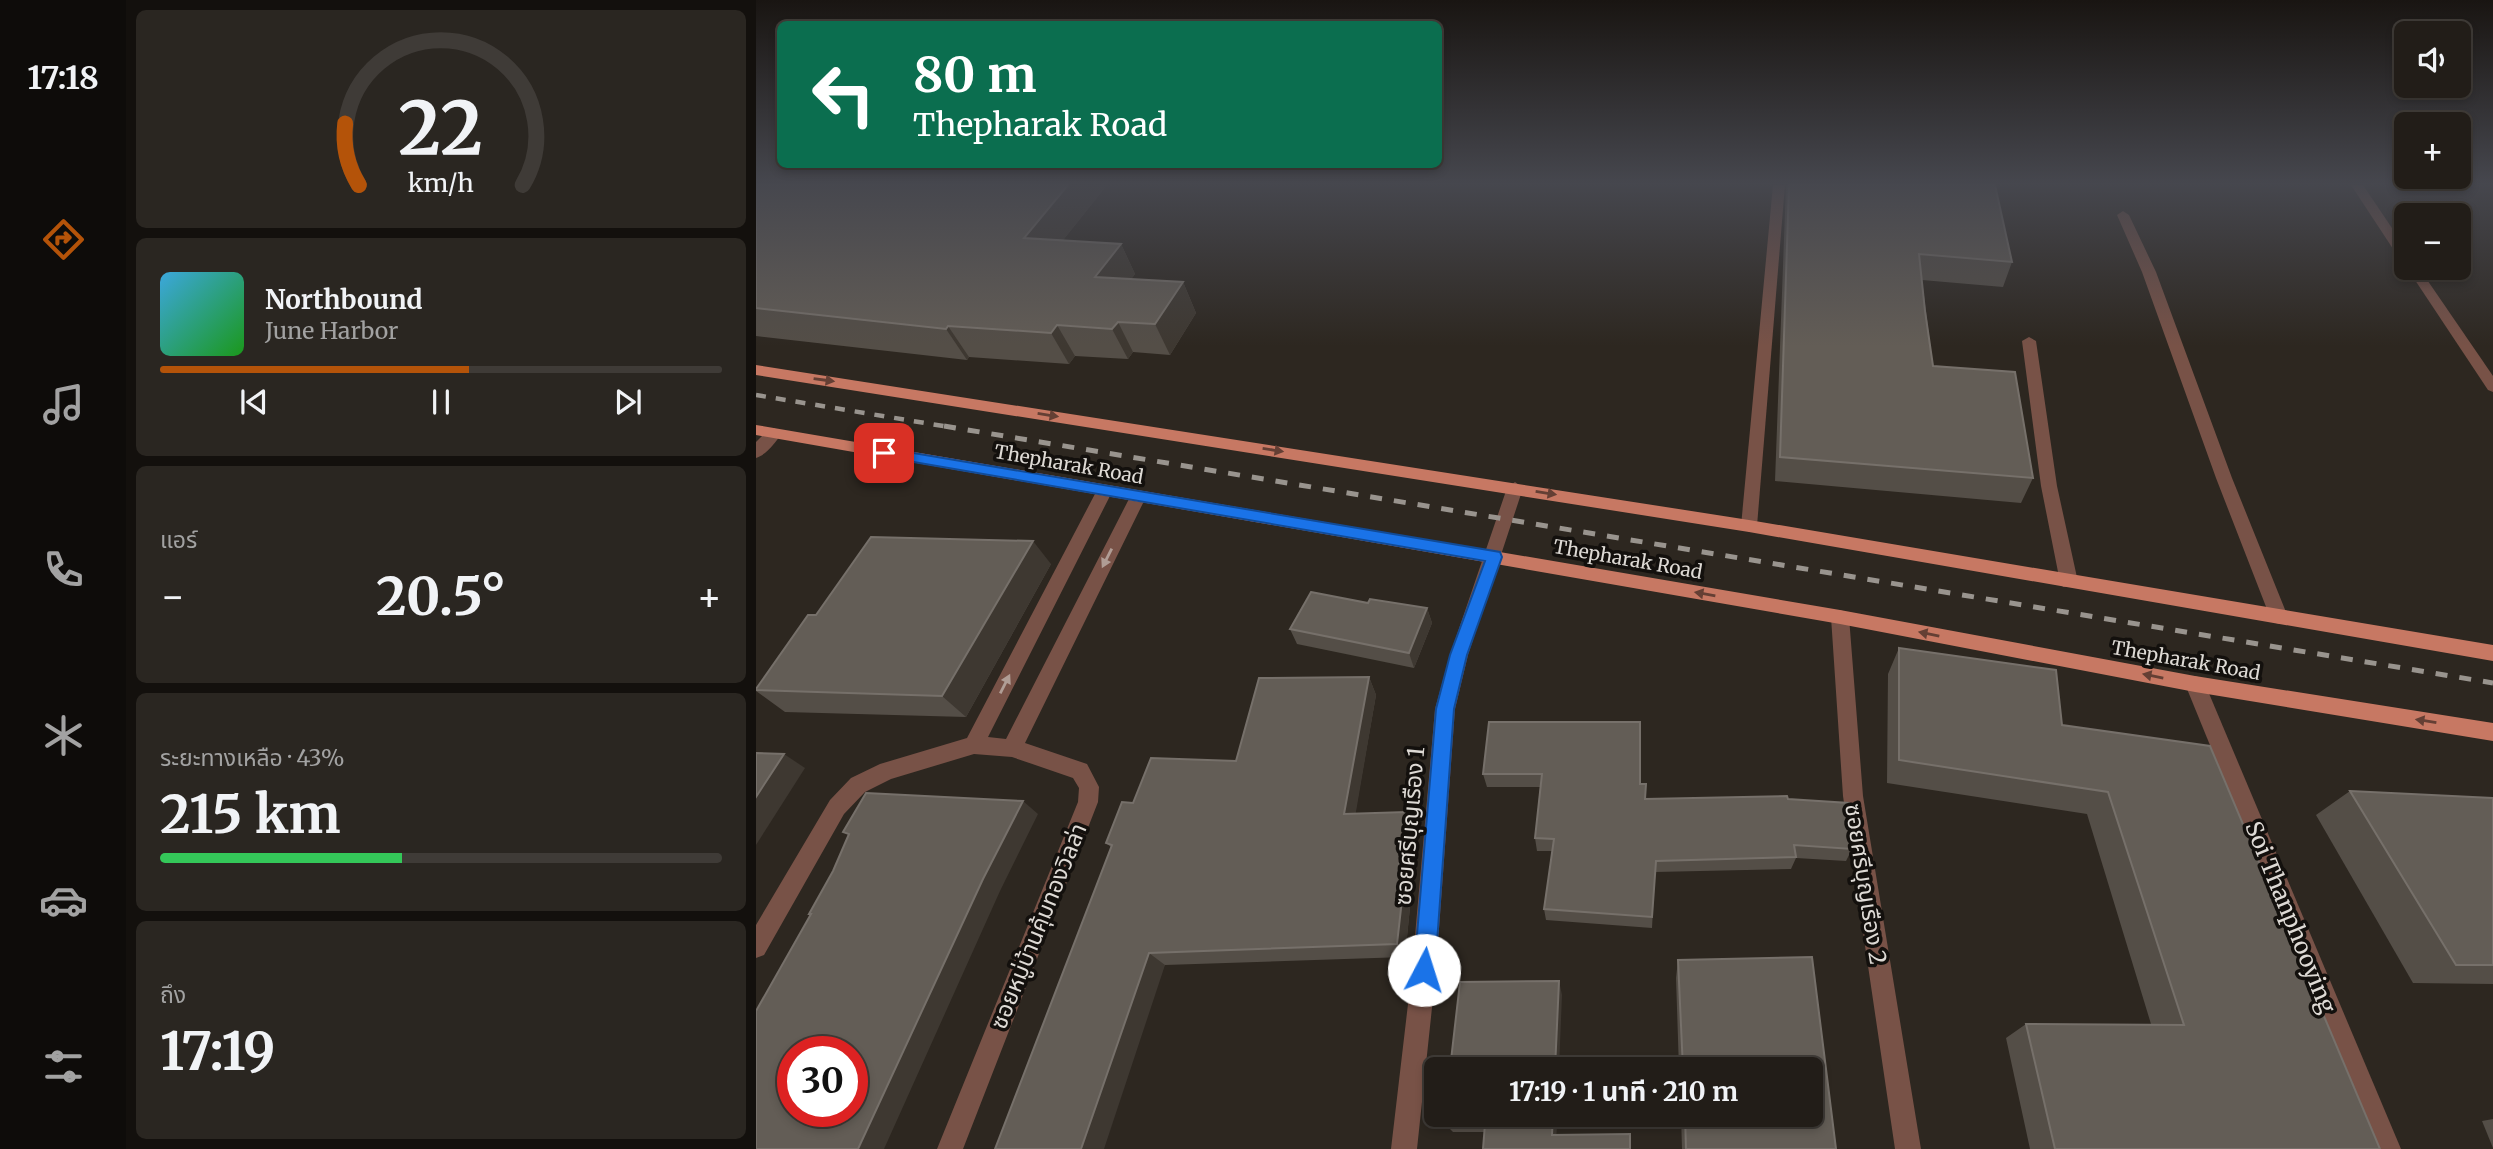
<!DOCTYPE html>
<html lang="th">
<meta charset="utf-8">
<style>
:root{--surface:#221d18;--page:#2a2621;--text:#f1f3f6;--muted:#a2a2a2;--line:#3f3b37;--accent:#b45309}
body{margin:0;font-family:Merriweather,"Noto Sans Thai",serif;background:var(--page);color:var(--text);height:100vh;display:flex;flex-direction:column;font-size:26px;white-space:nowrap}
*{box-sizing:border-box;margin:0}
p{font-size:23px;color:var(--muted)}
.icon{flex:none;width:38px;height:38px;fill:none;stroke:currentColor;stroke-width:2;stroke-linecap:round;stroke-linejoin:round}
.map{position:relative;flex:1;overflow:hidden}
.details{display:flex;flex-direction:column;gap:10px;padding:10px;background:#13100d;width:630px}
.details>*{flex:none}
.banner{position:absolute;left:21px;top:21px;width:665px;height:147px;border-radius:10px;box-shadow:0 4px 10px #0003,0 0 0 2px var(--line);background:#0b6e4f;color:#fff;overflow:hidden}
.tools{position:absolute;left:1638px;top:21px;display:grid;gap:14px}
.tools a{display:grid;place-items:center;width:77px;height:77px;border-radius:10px;background:var(--surface);box-shadow:0 4px 10px #0003,0 0 0 2px var(--line);font-size:35px}
.speed{position:absolute;left:21px;top:1036px;display:flex;gap:14px;font-size:35px;font-weight:700;text-align:center}
.speed>*{display:grid;place-content:center;width:91px;height:91px;border-radius:50%;background:var(--surface);box-shadow:0 4px 10px #0003,0 0 0 2px var(--line);line-height:1}
.speed .limit{border:10px solid #d22;background:#fff;color:#111}
.pin{position:absolute;display:grid;place-items:center;width:60px;height:60px;color:#fff;margin:-30px;border-radius:14px;box-shadow:0 4px 10px #0006}
.me{position:absolute;width:77px;margin:-38px;rotate:5deg;stroke-linejoin:round;filter:drop-shadow(0 0 5px #0008)}
.turn{display:flex;align-items:center;gap:24px;height:147px;padding:0 21px;font-size:32px}
.turn .icon{width:91px;height:91px;stroke-width:2.5}
.turn b{display:block;font-size:49px;line-height:60px}
.big{font-size:52px;font-weight:700;line-height:1.1}
.details .widget{flex:1;display:flex;flex-direction:column;justify-content:center;gap:10px;min-width:0;padding:0 24px;border-radius:10px;background:var(--page)}
.details .dial{align-items:center;gap:0}
.dial svg{height:182px;overflow:visible;fill:none;stroke:var(--line);stroke-width:7;stroke-linecap:round;text-anchor:middle}
.dial text{fill:var(--text);stroke:none}
.song{display:flex;align-items:center;gap:21px}
.cover{width:84px;height:84px;border-radius:10px;background:linear-gradient(135deg,hsl(200 70% 55%),hsl(120 70% 35%))}
.played{height:7px;border-radius:4px;background:linear-gradient(90deg,var(--accent) 55%,var(--line) 55%)}
.keys{display:flex;justify-content:space-around;direction:ltr}
.heat{display:flex;justify-content:space-between;align-items:center;font-size:38px;direction:ltr}
.charge{height:10px;border-radius:5px;background:linear-gradient(90deg,#34c759 43%,var(--line) 0)}
.trip{position:absolute;left:668px;top:1057px;width:399px;height:70px;border-radius:10px;background:var(--surface);box-shadow:0 4px 10px #0003,0 0 0 2px var(--line);font-weight:700;line-height:70px;text-align:center}
main{display:flex;flex:1;min-height:0}
.tab-bar{display:flex;flex-direction:column;width:126px;justify-content:space-around;align-items:center;background:#0e0c0a;color:var(--muted)}
.tab-bar .icon{width:49px;height:49px}
.tab-bar .selected{color:var(--accent)}
.tab-bar b{font-size:32px;color:var(--text)}
.map>svg:first-child{display:block}
.lines{fill:none;stroke-linecap:round;stroke-linejoin:round}
.minor{fill:#785247;fill-rule:evenodd}
.primary{fill:#c77863;fill-rule:evenodd}
.rail-far1{stroke:#99948e;stroke-width:4.5;stroke-dasharray:10 10;stroke-linecap:butt}
.rail{stroke:#99948e;stroke-width:5;stroke-dasharray:12 12;stroke-linecap:butt}
.wall{fill:#544e47}
.shaded-wall{fill:#3e3831}
.building{fill:#635d56;stroke:#76706a;stroke-width:2;fill-rule:evenodd}
.oneway{fill:#643f34}
.oneway2{fill:#b09d95}
.route{fill:#1a73e8;stroke:#114b97;stroke-width:2}
.labels{text-anchor:middle;dominant-baseline:central;stroke-width:7;stroke-linejoin:round;paint-order:stroke}
.street-label{font-size:19px;fill:#dedad5;stroke:#13100d}
.near-street-label{font-size:23px;fill:#dedad5;stroke:#13100d}
</style>
<main>
<nav class="tab-bar">
<b>17:18</b>
<svg class="icon selected" aria-label="directions" viewBox="0 0 24 24"><path d="M12 3l9 9-9 9-9-9zM9 14v-3h6M13 9l2 2-2 2"/></svg>
<svg class="icon" aria-label="music" viewBox="0 0 24 24"><path d="M9 18V5l10-2v13"/><circle cx="6" cy="18" r="3"/><circle cx="16" cy="16" r="3"/></svg>
<svg class="icon" aria-label="phone" viewBox="0 0 24 24"><path d="M5 4h4l2 5-3 2q2 4 5 5l2-3 5 2v4C11 20 4 13 5 4z"/></svg>
<svg class="icon" aria-label="climate" viewBox="0 0 24 24"><path d="M12 3v18M4 7l16 10M4 17L20 7"/></svg>
<svg class="icon" aria-label="car" viewBox="0 0 24 24"><path d="M5 17H2v-5l4-1 3-4h7l3 4 3 1v5h-3M9 17h6M6 11h13"/><circle cx="7" cy="17" r="2"/><circle cx="17" cy="17" r="2"/></svg>
<svg class="icon" aria-label="filters" viewBox="0 0 24 24"><path d="M4 7h16M4 17h16"/><circle cx="9" cy="7" r="2"/><circle cx="15" cy="17" r="2"/></svg>
</nav>
<section class="details">
<div class="widget dial"><svg viewBox="0 0 100 80">
<path d="M14 69A42 42 0 1 1 86 69"/>
<path d="M14 69A42 42 0 0 1 8 42" stroke="#b45309"/>
<text x="50" y="56" font-size="32" font-weight="700">22</text>
<text x="50" y="72" font-size="11">km/h</text>
</svg></div>
<div class="widget">
<div class="song"><i class="cover"></i><div><b>Northbound</b><p>June Harbor</p></div></div>
<div class="played"></div>
<div class="keys"><svg class="icon" aria-label="previous" viewBox="0 0 24 24"><path d="M18 5L8 12l10 7zM5 5v14"/></svg><svg class="icon" aria-label="pause" viewBox="0 0 24 24"><path d="M8 5v14M16 5v14"/></svg><svg class="icon" aria-label="next" viewBox="0 0 24 24"><path d="M6 5l10 7-10 7zM19 5v14"/></svg></div>
</div>
<div class="widget"><p>แอร์</p>
<div class="heat"><a>−</a><b class="big">20.5°</b><a>+</a></div>
</div>
<div class="widget"><p>ระยะทางเหลือ · 43%</p><b class="big">215 km</b><div class="charge"></div></div>
<div class="widget"><p>ถึง</p><b class="big">17:19</b></div>
</section>
<div class="map">
<svg width="1737" height="1149" viewBox="0 0 1737 1149">
<rect width="100%" height="100%" fill="#2d2720"/>
<g class="lines">
<!-- minor -->
<g class="minor">
<path d="M 1017,185 L 1029,185 L 1001,526 L 993,532 L 985,526 Z"/>
<path d="M 1595,185 L 1607,185 L 1650,249 L 1650,262 L 1645,261 Z"/>
<path d="M 1367,211 L 1373,215 L 1400,272 L 1476,478 L 1532,617 L 1529,622 L 1523,624 L 1517,622 L 1514,617 L 1460,478 L 1386,272 L 1361,215 Z"/>
<path d="M 1651,268 L 1663,268 L 1737,376 L 1737,392 L 1732,390 Z"/>
<path d="M 1273,337 L 1280,341 L 1301,486 L 1322,582 L 1319,587 L 1307,587 L 1304,582 L 1285,486 L 1266,341 Z"/>
<path d="M 18,428 L 26,433 C 20,442 10,455 0,458 L 0,442 L 13,429 Z"/>
<path d="M 759,482 L 767,488 L 712,655 L 699,709 L 680,970 L 661,1149 L 635,1149 L 656,970 L 679,709 L 694,655 L 751,488 Z"/>
<path d="M 348,486 L 356,492 L 232,737 L 250,739 L 374,497 L 376,493 L 388,493 L 390,497 L 269,743 L 331,764 L 343,787 L 342,802 L 207,1149 L 181,1149 L 322,802 L 323,788 L 317,778 L 256,757 L 218,754 L 135,779 L 109,792 L 88,814 L 8,955 L 0,958 L 0,925 L 74,800 L 95,778 L 124,764 L 211,738 L 340,492 Z"/>
<path d="M 1084,610 L 1090,612 L 1093,617 L 1107,796 L 1165,1149 L 1139,1149 L 1087,796 L 1075,617 L 1078,612 Z"/>
<path d="M 1439,676 L 1446,678 L 1449,684 L 1645,1149 L 1619,1149 L 1429,684 L 1432,678 Z"/>
</g>
<!-- primary -->
<g class="primary">
<path d="M 0,365 L 993,520 L 1737,645 L 1737,661 L 993,532 L 0,375 Z"/>
<path d="M 0,425 L 1084,610 L 1439,676 L 1737,723 L 1737,741 L 1439,692 L 1084,624 L 0,435 Z"/>
</g>
<!-- rail-far1 -->
<path class="rail-far1" d="M 0,395 L 199,428"/>
<!-- rail -->
<path class="rail" d="M 188,426 L 1737,683"/>
</g>
<!-- wall -->
<g class="wall">
<path d="M 0,185 L 351,185 L 307,240 L 365,244 L 379,274 L 375,279 L 427,282 L 440,313 L 414,355 L 377,352 L 372,359 L 319,356 L 313,364 L 213,357 L 211,360 L 0,336 Z"/>
<path d="M 1030,185 L 1239,185 L 1256,262 L 1247,287 L 1166,280 L 1177,366 L 1277,478 L 1265,503 L 1019,481 Z"/>
<path d="M 295,564 L 210,717 L 29,712 L 0,691 L 0,689 L 60,615 Z"/>
<path d="M 612,603 L 671,608 L 676,623 L 658,668 L 541,644 L 534,629 Z"/>
<path d="M 1143,648 L 1306,725 L 1624,1149 L 1274,1149 L 1250,1038 L 1270,1024 L 1395,1024 L 1331,814 L 1131,783 L 1132,674 Z"/>
<path d="M 613,677 L 620,695 L 599,814 L 657,828 L 651,877 L 656,887 L 649,957 L 409,965 L 250,1121 L 355,847 L 350,843 L 377,803 L 480,761 Z"/>
<path d="M 733,722 L 884,784 L 889,799 L 1032,799 L 1096,849 L 1090,861 L 1040,858 L 1035,869 L 899,872 L 896,928 L 790,920 L 788,909 L 796,851 L 781,851 L 779,838 L 784,787 L 731,787 L 727,774 Z"/>
<path d="M 1594,791 L 1737,798 L 1737,984 L 1657,983 L 1560,815 Z"/>
<path d="M 1056,957 L 1080,1149 L 926,1149 L 925,1115 L 1055,1115 L 1055,1069 L 923,1069 L 920,978 L 922,960 Z"/>
<path d="M 690,1115 L 801,1115 L 800,1135 L 874,1149 L 728,1132 L 697,1132 L 689,1124 Z"/>
<path d="M 1737,1119 L 1737,1148 L 1726,1121 Z"/>
</g>
<!-- shaded-wall -->
<g class="shaded-wall">
<path d="M 312,185 L 351,185 L 285,268 L 268,238 Z"/>
<path d="M 365,244 L 379,274 L 355,307 L 339,277 Z"/>
<path d="M 427,282 L 440,313 L 414,355 L 399,324 Z"/>
<path d="M 362,322 L 377,352 L 372,359 L 356,329 Z"/>
<path d="M 301,325 L 319,356 L 313,364 L 295,333 Z"/>
<path d="M 192,326 L 213,357 L 211,360 L 190,329 Z"/>
<path d="M 277,541 L 295,564 L 210,717 L 186,696 Z"/>
<path d="M 671,608 L 676,623 L 658,668 L 653,653 Z"/>
<path d="M 613,677 L 620,695 L 597,829 L 588,814 Z"/>
<path d="M 28,754 L 49,768 L 0,845 L 0,797 Z"/>
<path d="M 267,801 L 282,814 L 244,891 L 128,1149 L 102,1149 L 227,879 Z"/>
<path d="M 650,812 L 657,828 L 651,877 L 656,887 L 649,957 L 641,944 L 642,874 Z"/>
<path d="M 393,953 L 409,965 L 348,1149 L 325,1149 Z"/>
<path d="M 803,981 L 806,995 L 803,1069 L 799,1069 Z"/>
<path d="M 797,1115 L 801,1115 L 800,1143 L 796,1135 Z"/>
</g>
<!-- building -->
<g class="building">
<path d="M 0,185 L 312,185 L 268,238 L 365,244 L 339,277 L 427,282 L 399,324 L 362,322 L 356,329 L 301,325 L 295,333 L 192,326 L 190,329 L 0,308 Z"/>
<path d="M 1033,185 L 1239,185 L 1256,262 L 1163,254 L 1169,311 L 1177,366 L 1259,372 L 1277,478 L 1024,457 Z"/>
<path d="M 115,537 L 277,541 L 186,696 L 0,690 L 0,689 L 52,615 L 60,615 Z"/>
<path d="M 555,592 L 612,603 L 614,599 L 671,608 L 653,653 L 534,629 Z"/>
<path d="M 1143,648 L 1300,670 L 1306,725 L 1454,746 L 1624,1149 L 1299,1149 L 1270,1024 L 1428,1025 L 1352,792 L 1143,760 Z"/>
<path d="M 613,677 L 588,814 L 650,812 L 642,874 L 649,873 L 641,944 L 393,953 L 325,1149 L 239,1149 L 356,845 L 350,843 L 366,802 L 377,803 L 395,758 L 480,761 L 503,678 Z"/>
<path d="M 733,722 L 884,722 L 884,784 L 890,784 L 889,799 L 1031,796 L 1032,799 L 1093,803 L 1096,849 L 1038,845 L 1040,857 L 900,861 L 896,917 L 788,909 L 798,839 L 779,838 L 786,774 L 727,774 Z"/>
<path d="M 0,753 L 28,754 L 0,797 Z"/>
<path d="M 1594,791 L 1737,798 L 1737,965 L 1700,965 Z"/>
<path d="M 110,793 L 267,801 L 227,879 L 102,1149 L 0,1149 L 0,1011 L 55,914 L 53,914 L 77,871 L 93,834 L 87,832 ZM 37,1052 L 96,1052 L 96,1111 L 37,1111 Z"/>
<path d="M 1056,957 L 1080,1149 L 930,1149 L 929,1115 L 1055,1115 L 1055,1069 L 927,1069 L 922,960 Z"/>
<path d="M 803,981 L 799,1069 L 694,1069 L 704,982 Z"/>
<path d="M 690,1115 L 797,1115 L 796,1135 L 874,1134 L 874,1149 L 727,1149 L 729,1124 L 689,1124 Z"/>
</g>
<!-- one-way arrows -->
<defs><path id="oneway-solid" d="M-6-.8H1V-3.2L6.5 0L1 3.2V.8H-6Z" transform="scale(1.75)"/></defs>
<g class="oneway">
<use href="#oneway-solid" transform="translate(68 380) rotate(8)"/>
<use href="#oneway-solid" transform="translate(292 415) rotate(9)"/>
<use href="#oneway-solid" transform="translate(517 450) rotate(9)"/>
<use href="#oneway-solid" transform="translate(790 493) rotate(9)"/>
<use href="#oneway-solid" transform="translate(949 594) rotate(-170)"/>
<use href="#oneway-solid" transform="translate(1173 634) rotate(-169)"/>
<use href="#oneway-solid" transform="translate(1397 676) rotate(-169)"/>
<use href="#oneway-solid" transform="translate(1670 721) rotate(-171)"/>
</g>
<g class="oneway2">
<use href="#oneway-solid" transform="translate(351 558) rotate(117)"/>
<use href="#oneway-solid" transform="translate(249 684) rotate(-63)"/>
</g>
<!-- sky -->
<linearGradient id="sky" x2="0" y2="1"><stop stop-color="#191512"/><stop offset="0.53" stop-color="#46474e"/><stop offset="1" stop-color="#46474e" stop-opacity="0"/></linearGradient>
<rect width="1737" height="346" fill="url(#sky)"/>
<!-- route -->
<path class="route" d="M 128,448 L 744,552 L 746,557 L 711,655 L 698,709 L 679,970 L 676,978 L 668,981 L 661,978 L 658,970 L 680,709 L 694,655 L 729,561 L 123,456 L 121,453 Z"/>
<g class="labels">
<!-- street labels -->
<g class="street-label">
<text transform="translate(313 464) rotate(10)">Thepharak Road</text>
<text transform="translate(872 559) rotate(10)">Thepharak Road</text>
<text transform="translate(1430 660) rotate(10)">Thepharak Road</text>
</g>
<!-- near-street labels -->
<g class="near-street-label">
<text transform="translate(653 826) rotate(-85)">ซอยศรีบุญเรือง 1</text>
<text transform="translate(1110 884) rotate(81)">ซอยศรีบุญเรือง 2</text>
<text transform="translate(1535 917) rotate(68)">Soi Thanphooying</text>
<text transform="translate(282 926) rotate(-68)">ซอยหมู่บ้านคุ้มทองวิลล่า</text>
</g>
</g>
</svg>
<div class="tools">
<a><svg class="icon" aria-label="sound" viewBox="0 0 24 24"><path d="M4 9h4l5-4v14l-5-4H4zM17 9q2 3 0 6"/></svg></a>
<a>+</a>
<a>−</a>
</div>
<div class="speed"><div class="limit">30</div></div>
<div class="pin" style="left:128px;top:453px;background:#d93025"><svg class="icon" aria-label="arrive" viewBox="0 0 24 24"><path d="M6 21V4h12l-3 4 3 4H6"/></svg></div>
<svg class="me" style="left:668px;top:970px" viewBox="-20 -20 40 40"><circle r="19" fill="#fff"/><path d="M0-13L10 11 0 6-10 11z" fill="#1a73e8"/></svg>
<div class="trip">17:19 · 1 นาที · 210 m</div>
<div class="banner">
<div class="turn"><svg class="icon" aria-label="left" viewBox="0 0 24 24"><path d="M17 20v-9H6M10 6l-5 5 5 5"/></svg><div><b>80 m</b>Thepharak Road</div></div>
</div>
</div>
</main>
